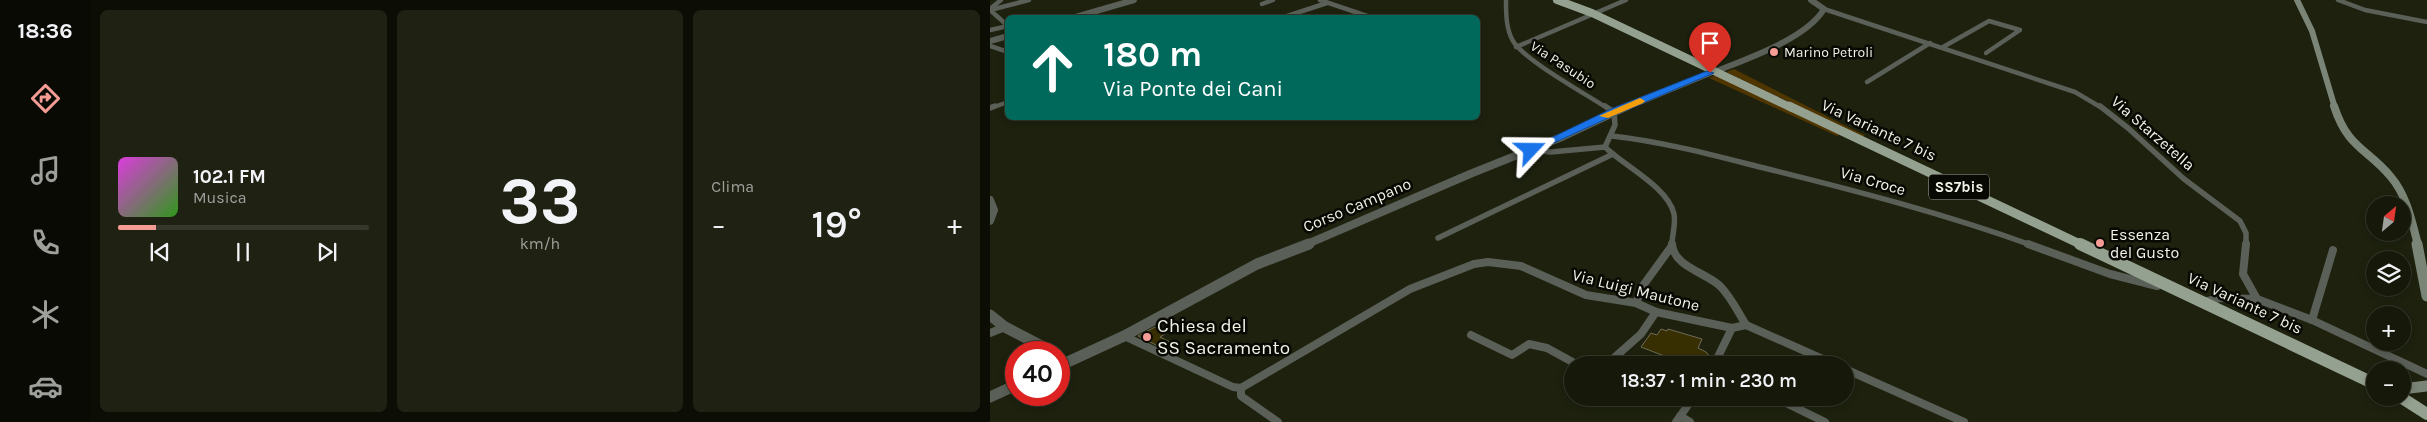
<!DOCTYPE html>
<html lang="it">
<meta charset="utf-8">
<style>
:root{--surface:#16190a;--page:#1f2213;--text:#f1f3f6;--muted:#9ea09c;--line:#35382b;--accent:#f59c95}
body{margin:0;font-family:Karla,sans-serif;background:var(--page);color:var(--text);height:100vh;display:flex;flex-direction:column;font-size:19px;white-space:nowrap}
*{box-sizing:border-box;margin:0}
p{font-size:16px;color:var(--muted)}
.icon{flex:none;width:28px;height:28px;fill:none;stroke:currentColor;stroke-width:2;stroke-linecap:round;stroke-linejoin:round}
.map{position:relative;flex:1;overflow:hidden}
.sheet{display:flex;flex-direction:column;gap:10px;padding:10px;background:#0c0e06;width:900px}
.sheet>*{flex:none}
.hud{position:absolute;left:15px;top:15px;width:475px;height:105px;border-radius:8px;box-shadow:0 2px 8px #0003,0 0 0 1px var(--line);background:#00695c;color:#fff;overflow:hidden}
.needle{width:32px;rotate:29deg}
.fabs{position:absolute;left:1376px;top:196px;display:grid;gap:10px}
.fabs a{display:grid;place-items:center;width:45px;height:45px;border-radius:50%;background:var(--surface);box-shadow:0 2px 8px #0003,0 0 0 1px var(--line);font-size:25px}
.speed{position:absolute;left:15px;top:341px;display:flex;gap:10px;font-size:25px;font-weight:700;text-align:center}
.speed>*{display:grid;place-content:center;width:65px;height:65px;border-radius:50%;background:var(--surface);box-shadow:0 2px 8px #0003,0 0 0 1px var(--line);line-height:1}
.speed .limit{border:8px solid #d22;background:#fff;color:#111}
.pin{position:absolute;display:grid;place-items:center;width:42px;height:42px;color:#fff;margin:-51px -21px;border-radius:50% 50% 50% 0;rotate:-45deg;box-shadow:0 0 5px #0007}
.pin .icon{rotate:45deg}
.me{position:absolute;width:55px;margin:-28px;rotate:67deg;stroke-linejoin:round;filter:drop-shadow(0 0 4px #0008)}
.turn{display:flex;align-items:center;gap:18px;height:105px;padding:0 15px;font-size:22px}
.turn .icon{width:65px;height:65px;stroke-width:2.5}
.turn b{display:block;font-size:35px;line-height:42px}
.big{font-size:38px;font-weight:600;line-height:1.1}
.sheet .tile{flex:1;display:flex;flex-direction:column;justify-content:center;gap:8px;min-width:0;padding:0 18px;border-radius:8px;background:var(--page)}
.sheet .dial{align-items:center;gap:0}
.dial b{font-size:65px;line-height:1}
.song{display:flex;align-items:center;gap:15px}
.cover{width:60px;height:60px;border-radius:8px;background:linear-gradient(135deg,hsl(300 70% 55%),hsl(110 70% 35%))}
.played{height:5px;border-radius:2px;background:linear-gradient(90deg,var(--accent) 15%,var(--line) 15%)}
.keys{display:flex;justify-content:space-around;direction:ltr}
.heat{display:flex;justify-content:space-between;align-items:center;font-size:28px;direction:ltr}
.sheet .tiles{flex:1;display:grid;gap:10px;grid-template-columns:repeat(3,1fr)}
.trip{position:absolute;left:574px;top:356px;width:290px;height:50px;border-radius:25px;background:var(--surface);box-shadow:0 2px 8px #0003,0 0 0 1px var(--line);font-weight:600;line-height:50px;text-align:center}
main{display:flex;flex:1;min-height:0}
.dock{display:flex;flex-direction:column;width:90px;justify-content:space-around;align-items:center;background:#090a04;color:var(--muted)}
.dock .icon{width:35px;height:35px}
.dock .active{color:var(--accent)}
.dock b{font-size:22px;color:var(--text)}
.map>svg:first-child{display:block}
.green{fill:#4f3600}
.building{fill:#372f01;stroke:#6f6b55}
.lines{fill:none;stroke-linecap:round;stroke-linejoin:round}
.minor-far2{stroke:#5a5f57;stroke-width:4.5}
.minor-far1{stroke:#5a5f57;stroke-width:5.5}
.minor{stroke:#5a5f57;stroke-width:8}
.tertiary-far2{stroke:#5a5f57;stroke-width:6}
.tertiary-far1{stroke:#5a5f57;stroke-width:8}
.tertiary{stroke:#5a5f57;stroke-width:11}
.secondary-far2{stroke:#7b8577;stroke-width:6}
.secondary-far1{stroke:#7b8577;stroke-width:8}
.secondary{stroke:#7b8577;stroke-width:11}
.primary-far2{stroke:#95a190;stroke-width:8}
.primary-far1{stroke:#95a190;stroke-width:9}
.primary{stroke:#95a190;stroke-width:12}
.route{fill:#1a73e8;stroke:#114b97}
.slow{fill:#f59e0b}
.poi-dot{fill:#f59c95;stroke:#080903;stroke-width:2}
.labels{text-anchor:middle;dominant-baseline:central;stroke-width:5;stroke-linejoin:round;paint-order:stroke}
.far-poi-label{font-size:14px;fill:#f0f3e6;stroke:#080903;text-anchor:start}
.far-street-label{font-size:14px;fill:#f0f3e6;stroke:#080903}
.shield{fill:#080903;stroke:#aaada2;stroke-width:1}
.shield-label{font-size:15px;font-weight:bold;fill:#f0f3e6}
.street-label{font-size:16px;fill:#f0f3e6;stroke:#080903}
.poi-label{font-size:16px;fill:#f0f3e6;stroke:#080903;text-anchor:start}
.near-poi-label{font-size:19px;fill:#f0f3e6;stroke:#080903;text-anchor:start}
</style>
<main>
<nav class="dock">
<b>18:36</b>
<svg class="icon active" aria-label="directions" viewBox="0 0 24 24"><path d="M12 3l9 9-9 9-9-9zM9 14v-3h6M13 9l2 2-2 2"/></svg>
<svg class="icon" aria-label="music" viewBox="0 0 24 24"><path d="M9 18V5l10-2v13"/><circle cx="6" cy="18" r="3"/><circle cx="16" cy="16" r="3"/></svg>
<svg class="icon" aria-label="phone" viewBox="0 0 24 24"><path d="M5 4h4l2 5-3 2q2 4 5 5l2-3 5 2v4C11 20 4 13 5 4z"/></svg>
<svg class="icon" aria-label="climate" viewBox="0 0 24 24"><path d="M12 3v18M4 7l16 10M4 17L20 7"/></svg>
<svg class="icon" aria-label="car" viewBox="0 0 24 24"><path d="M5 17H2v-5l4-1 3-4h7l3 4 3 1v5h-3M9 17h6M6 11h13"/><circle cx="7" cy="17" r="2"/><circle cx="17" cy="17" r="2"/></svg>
</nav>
<section class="sheet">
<div class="tiles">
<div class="tile">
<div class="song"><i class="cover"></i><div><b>102.1 FM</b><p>Musica</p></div></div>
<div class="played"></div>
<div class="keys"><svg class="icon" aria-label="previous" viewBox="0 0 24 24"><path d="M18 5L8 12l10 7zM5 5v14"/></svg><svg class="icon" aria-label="pause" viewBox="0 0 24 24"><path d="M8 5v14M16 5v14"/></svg><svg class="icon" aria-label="next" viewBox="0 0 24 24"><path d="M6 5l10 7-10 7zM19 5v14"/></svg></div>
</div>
<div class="tile dial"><b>33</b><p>km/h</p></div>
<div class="tile"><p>Clima</p>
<div class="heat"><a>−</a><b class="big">19°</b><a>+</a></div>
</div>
</div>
</section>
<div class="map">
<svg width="1437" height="422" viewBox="0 0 1437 422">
<rect width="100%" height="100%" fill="#1d210e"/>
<!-- green -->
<g class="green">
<path d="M 744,69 L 860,128 L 875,135 L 872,137 L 736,72 Z"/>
<path d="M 726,75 L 851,134 L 847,136 L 719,78 Z"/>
</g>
<!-- building -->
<g class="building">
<path d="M 165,327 L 178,332 L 170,337 L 180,342 L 172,348 L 148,336 Z"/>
<path d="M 671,329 L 677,331 L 678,329 L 712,339 L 708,348 L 716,352 L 721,358 L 719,363 L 716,365 L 689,365 L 680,361 L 682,359 L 651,347 L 661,333 L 667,335 Z"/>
</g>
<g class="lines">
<!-- minor-far2 -->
<g class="minor-far2">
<path d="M 330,0 L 383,18"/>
<path d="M 516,0 C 516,14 516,29 523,41 C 534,60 596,94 617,108"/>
<path d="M 1348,0 L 1375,10 L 1437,22"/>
<path d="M 272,4 L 283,0"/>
<path d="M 0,9 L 11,0"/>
<path d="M 834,9 L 1085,92 L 1112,108"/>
<path d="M 0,10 L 39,0"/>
<path d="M 0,10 L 18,26"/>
<path d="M 291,18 L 337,3"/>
<path d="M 0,30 L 18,26"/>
<path d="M 0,46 L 18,52"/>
<path d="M 526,47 L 636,0"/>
<path d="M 953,47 L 999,21 L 1030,30 L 996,53"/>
<path d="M 877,82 L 940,43"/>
<path d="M 1,108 L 18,102"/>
</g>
<!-- minor-far1 -->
<g class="minor-far1">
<path d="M 615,106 L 624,112 L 625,125 L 615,147 C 634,166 678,187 684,214 C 686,224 682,235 682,245"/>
<path d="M 1110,106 L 1138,128 L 1194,179 L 1250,221 L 1256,233 L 1256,245"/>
<path d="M 0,108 L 5,106"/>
<path d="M 622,136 C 675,142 726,156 778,169 C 867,191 955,214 1041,245"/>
<path d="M 542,150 L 561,152 L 615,147"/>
<path d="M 448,238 L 623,154"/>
</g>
<!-- minor -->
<g class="minor">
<path d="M 682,244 C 684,267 715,272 730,286 C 741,297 748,312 756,325"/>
<path d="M 1038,244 L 1120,274 L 1167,286"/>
<path d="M 1267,299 L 1322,320 L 1437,374"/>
<path d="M 1214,302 L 1230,298 L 1267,299 L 1253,274 L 1256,244"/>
<path d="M 646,303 L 652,287 L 681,247"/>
<path d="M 1322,320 L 1343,250"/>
<path d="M 756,325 L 846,365"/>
<path d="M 0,333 L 15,327"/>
<path d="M 481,335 L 522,355 L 539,344 L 557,348 L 588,365"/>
<path d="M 134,336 L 243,387 L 251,388 L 420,289 L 484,264 L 498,262 L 531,266 L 596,295 L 646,303 L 666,312 L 742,328 L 756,325"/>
<path d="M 616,365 L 651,334 L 666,312"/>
<path d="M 724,365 L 742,328"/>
<path d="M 855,369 L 974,422"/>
<path d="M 251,388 L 251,396 L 288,422"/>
<path d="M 786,398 L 835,422"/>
<path d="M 690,416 L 700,422"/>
<path d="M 686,422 L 703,398"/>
</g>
<!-- tertiary-far2 -->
<g class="tertiary-far2">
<path d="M 82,18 L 144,0"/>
<path d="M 0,41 L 18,36"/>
<path d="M 729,70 C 759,58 817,38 834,9 L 821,0"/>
<path d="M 635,108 L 720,73"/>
</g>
<!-- tertiary-far1 -->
<g class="tertiary-far1">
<path d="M 0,200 L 4,210 L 0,221"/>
<path d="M 315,245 L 480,174 L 572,137 L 638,106"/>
</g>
<!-- tertiary -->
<g class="tertiary">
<path d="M 0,315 L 15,327 L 63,352"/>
<path d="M 69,366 L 134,336 L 267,264 L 319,244"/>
<path d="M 0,397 L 26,385"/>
</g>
<!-- secondary-far2 -->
<path class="secondary-far2" d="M 1307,0 L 1322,31 L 1345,108"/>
<!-- secondary-far1 -->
<path class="secondary-far1" d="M 1344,106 C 1358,149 1377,148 1401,177 C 1417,196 1422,222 1428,245"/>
<!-- secondary -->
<g class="secondary">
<path d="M 1427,244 L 1437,296"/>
<path d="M 1412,389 L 1437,386"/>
</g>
<!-- primary-far2 -->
<path class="primary-far2" d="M 567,0 L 602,13 L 802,108"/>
<!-- primary-far1 -->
<path class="primary-far1" d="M 799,106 L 1092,245"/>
<!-- primary -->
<g class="primary">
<path d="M 1090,244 L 1385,384"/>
<path d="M 1412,398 L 1437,414"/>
</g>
</g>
<!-- route -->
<path class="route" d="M 717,71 L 724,73 L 627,114 L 544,152 L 541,153 L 536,150 L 621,109 Z"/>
<!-- slow -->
<path class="slow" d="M 650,98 L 655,101 L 653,103 L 618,118 L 609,116 Z"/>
<!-- markers -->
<g class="poi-dot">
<circle cx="784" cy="52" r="5"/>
<circle cx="1110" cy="243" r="5"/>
<circle cx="157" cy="337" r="5"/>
</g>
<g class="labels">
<!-- far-poi labels -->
<g class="far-poi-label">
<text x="794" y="52">Marino Petroli</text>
</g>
<!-- far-street labels -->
<g class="far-street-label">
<text transform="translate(573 65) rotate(33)">Via Pasubio</text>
</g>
<!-- shield labels -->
<rect class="shield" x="939" y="174.5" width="60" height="25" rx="4"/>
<g class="shield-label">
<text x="969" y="187">SS7bis</text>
</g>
<!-- street labels -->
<g class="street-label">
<text transform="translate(889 130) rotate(25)">Via Variante 7 bis</text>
<text transform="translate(1163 133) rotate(41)">Via Starzetella</text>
<text transform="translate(883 181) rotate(16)">Via Croce</text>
<text transform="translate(367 205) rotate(-23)">Corso Campano</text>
<text transform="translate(646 290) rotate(14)">Via Luigi Mautone</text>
<text transform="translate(1255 303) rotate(25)">Via Variante 7 bis</text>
</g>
<!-- poi labels -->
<g class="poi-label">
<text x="1120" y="234">Essenza<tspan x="1120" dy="18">del Gusto</tspan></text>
</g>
<!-- near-poi labels -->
<g class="near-poi-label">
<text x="167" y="326">Chiesa del<tspan x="167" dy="22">SS Sacramento</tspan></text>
</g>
</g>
</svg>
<div class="fabs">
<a><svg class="needle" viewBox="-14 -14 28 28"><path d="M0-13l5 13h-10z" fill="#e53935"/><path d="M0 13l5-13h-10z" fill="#9ea09c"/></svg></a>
<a><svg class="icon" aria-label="layers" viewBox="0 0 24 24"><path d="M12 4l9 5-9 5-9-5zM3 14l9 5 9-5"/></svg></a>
<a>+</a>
<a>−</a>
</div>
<div class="speed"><div class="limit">40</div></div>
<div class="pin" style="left:720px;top:73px;background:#d93025"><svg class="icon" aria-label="arrive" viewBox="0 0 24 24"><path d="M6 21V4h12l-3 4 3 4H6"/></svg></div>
<svg class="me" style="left:541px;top:150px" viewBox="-20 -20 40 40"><path d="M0-17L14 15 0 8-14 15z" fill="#1a73e8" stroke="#fff" stroke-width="4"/></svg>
<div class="trip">18:37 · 1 min · 230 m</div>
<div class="hud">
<div class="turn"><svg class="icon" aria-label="ahead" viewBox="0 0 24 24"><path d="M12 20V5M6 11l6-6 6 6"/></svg><div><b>180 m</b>Via Ponte dei Cani</div></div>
</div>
</div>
</main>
